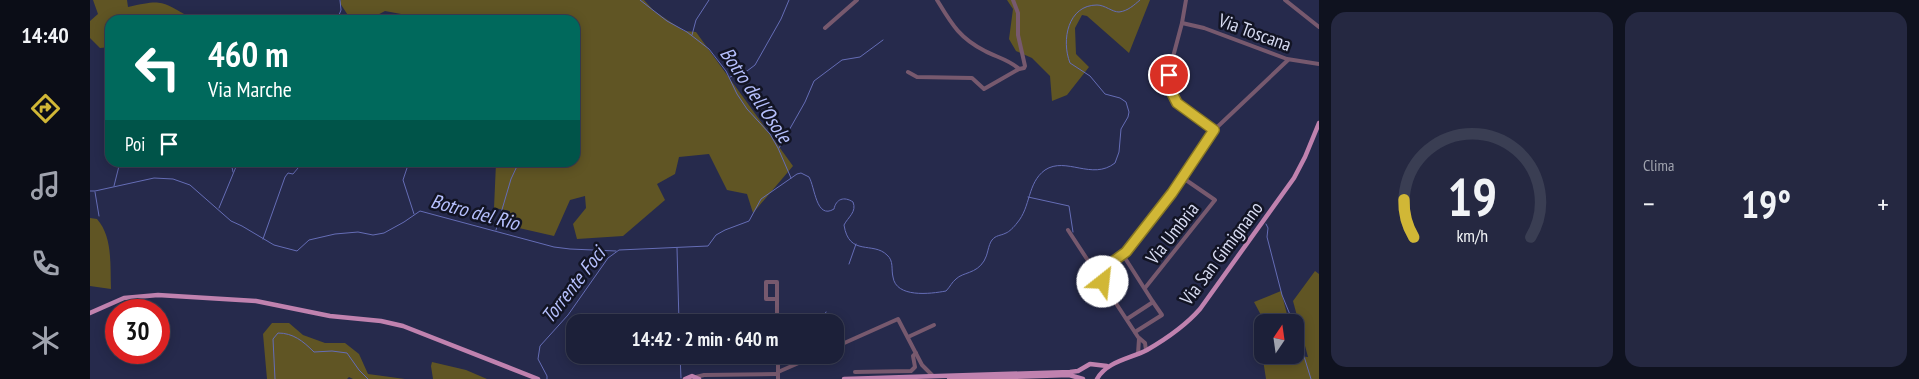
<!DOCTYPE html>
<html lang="it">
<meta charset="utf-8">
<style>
:root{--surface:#1c2039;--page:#252841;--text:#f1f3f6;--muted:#a0a3ae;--line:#3a3e53;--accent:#d1b736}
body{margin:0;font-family:"PT Sans Narrow",sans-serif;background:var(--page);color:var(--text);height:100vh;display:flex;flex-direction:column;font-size:19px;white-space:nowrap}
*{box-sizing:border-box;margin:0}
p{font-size:16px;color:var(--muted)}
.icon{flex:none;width:28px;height:28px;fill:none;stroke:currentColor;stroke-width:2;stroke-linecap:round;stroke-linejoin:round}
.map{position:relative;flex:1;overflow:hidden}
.panel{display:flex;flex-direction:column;gap:12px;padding:12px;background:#0f121f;width:600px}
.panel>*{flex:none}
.banner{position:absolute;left:15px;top:15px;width:475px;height:152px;border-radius:15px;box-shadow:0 2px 12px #0003,0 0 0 1px var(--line);background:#00695c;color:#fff;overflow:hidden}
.needle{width:32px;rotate:13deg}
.buttons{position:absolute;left:1164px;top:314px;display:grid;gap:10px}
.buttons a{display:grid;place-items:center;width:50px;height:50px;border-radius:10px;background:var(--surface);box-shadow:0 2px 12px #0003,0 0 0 1px var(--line);font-size:25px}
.speed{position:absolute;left:15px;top:299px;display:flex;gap:10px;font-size:25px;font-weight:700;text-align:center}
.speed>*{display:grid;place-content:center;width:65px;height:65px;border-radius:50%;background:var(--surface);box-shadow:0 2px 12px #0003,0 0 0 1px var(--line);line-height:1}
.speed .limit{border:8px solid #d22;background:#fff;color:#111}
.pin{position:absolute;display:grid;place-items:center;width:42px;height:42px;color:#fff;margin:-21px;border:2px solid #fff;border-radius:50%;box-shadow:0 1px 5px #0007}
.me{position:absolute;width:55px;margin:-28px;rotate:29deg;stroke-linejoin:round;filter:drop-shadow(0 0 4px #0008)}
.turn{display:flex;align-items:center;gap:18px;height:105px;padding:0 20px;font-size:22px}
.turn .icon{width:65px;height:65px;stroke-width:2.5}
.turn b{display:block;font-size:35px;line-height:42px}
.then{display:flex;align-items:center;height:48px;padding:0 20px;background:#0003;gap:10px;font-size:19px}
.big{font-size:38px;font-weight:800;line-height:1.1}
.panel .card{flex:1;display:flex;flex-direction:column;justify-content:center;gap:8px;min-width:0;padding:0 18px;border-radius:15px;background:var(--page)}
.panel .dial{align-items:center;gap:0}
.dial svg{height:130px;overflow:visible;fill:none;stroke:var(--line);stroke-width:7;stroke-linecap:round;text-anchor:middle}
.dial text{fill:var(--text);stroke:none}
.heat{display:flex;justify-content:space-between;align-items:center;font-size:28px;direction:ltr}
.panel .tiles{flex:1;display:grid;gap:12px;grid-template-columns:repeat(2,1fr)}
.trip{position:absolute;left:476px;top:314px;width:278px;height:50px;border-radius:15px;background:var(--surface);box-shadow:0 2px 12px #0003,0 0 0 1px var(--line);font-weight:800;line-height:50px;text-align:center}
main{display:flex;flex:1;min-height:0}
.menu{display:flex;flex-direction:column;width:90px;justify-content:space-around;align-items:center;background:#0b0d17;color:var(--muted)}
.menu .icon{width:35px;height:35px}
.menu .active{color:var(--accent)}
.menu b{font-size:22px;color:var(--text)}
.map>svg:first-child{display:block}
.green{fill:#605524}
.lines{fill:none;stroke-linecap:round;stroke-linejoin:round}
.stream{stroke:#656db6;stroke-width:1}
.minor{stroke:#77596e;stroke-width:4}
.major{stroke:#c082af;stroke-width:4.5}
.route-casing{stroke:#887723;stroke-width:12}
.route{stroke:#d1b736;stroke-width:9}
.labels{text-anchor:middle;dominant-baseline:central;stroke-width:5;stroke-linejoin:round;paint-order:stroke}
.street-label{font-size:19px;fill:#d7dbf1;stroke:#121424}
.water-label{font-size:20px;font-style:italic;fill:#b7c1fe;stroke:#121424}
</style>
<main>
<nav class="menu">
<b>14:40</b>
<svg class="icon active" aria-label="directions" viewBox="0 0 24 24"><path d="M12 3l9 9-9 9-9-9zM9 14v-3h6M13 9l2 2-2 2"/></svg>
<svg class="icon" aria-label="music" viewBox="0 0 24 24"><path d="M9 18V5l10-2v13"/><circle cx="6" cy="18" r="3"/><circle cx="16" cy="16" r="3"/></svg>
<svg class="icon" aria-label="phone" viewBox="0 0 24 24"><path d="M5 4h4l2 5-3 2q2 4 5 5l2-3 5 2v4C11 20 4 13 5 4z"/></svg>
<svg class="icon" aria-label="climate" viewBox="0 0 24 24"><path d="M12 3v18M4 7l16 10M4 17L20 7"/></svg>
</nav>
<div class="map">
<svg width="1229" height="379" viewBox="0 0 1229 379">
<rect width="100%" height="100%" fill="#262a4c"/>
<!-- green -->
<g class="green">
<path d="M 3,0 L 37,0 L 38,7 C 71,0 70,0 99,17 L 99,20 L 20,20 L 20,47 L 10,48 L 0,38 L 0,21 L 8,14 Z"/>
<path d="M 251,0 L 554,0 L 564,11 L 594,31 L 606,32 L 703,166 L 663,213 L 657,194 L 637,190 L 619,154 L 589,157 L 585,174 L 567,184 L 575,200 L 533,236 L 487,239 L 483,224 L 496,208 L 495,196 L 480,200 L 464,236 L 416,225 L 420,211 L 404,208 L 406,163 L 485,162 L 485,20 L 343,20 L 295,11 L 278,20 L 261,20 L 250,3 Z"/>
<path d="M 917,0 L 1060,0 L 1039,53 L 997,16 L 992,15 L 985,28 L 986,54 L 999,67 L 977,95 L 962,101 L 960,76 L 942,58 L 926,51 L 919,39 L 923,9 Z"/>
<path d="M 0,218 L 7,219 C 23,237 20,266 21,289 L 0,286 Z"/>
<path d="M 1225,271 L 1229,274 L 1229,379 L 1176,379 L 1170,340 L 1172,317 L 1164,302 L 1191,291 L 1199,322 L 1172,322 L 1172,355 L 1205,355 L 1205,343 L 1209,356 L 1218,357 L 1203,301 Z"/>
<path d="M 182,323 L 199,323 L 213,335 L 235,343 L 255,343 L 269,354 L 278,374 L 315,379 L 263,379 L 259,377 L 257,379 L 177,379 L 173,334 Z"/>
<path d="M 342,362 L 376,370 L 397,379 L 343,379 L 341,366 Z"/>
</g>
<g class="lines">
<!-- stream -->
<g class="stream">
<path d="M 550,0 L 577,21 L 597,32 L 619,49 L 636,71 L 647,94 L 657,109 L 680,134 L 688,148 L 701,178"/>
<path d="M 247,20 L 251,10 L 250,0"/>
<path d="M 602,35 L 606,20 L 619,0"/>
<path d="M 640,77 L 657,71 L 665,65 L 691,19 L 699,0"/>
<path d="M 689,148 L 715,102 L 724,81 L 752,60 L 770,57 L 793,40"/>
<path d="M 141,162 L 143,172"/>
<path d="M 319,162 L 313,180 L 324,214"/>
<path d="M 24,186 L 30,162"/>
<path d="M 0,191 L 5,191 L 64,178 L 83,179 L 100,185 L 141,221 L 152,226 L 184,245 L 207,251 L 219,240 L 245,234 L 268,232 L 283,235 L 294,233 L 314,222 L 330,211 L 464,247 L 480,249 L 526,251"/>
<path d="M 5,192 L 9,216"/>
<path d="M 938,197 L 979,206 L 983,232"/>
<path d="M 129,208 L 148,162"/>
<path d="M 1176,224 L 1178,228 L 1177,237 L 1192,295 L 1203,322"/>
<path d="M 406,230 L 421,179 L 429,162"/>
<path d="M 173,239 L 195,177 L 198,173 L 203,174 L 213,162"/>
<path d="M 587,248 L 589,322"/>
<path d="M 759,264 L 766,244"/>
<path d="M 731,322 L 736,312"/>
<path d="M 1205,327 L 1221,379"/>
<path d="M 590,355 L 591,378"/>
<path d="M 716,356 L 716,355"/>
<path d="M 185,379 L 183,339 L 188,333 C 203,333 213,341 224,352 L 242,351 L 257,353 L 269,370 L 278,379"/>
<path d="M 457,379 L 457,376 L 448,359 L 450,346 L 478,315 L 518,258 L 529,250 L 618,246 L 626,235 L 635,230 L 659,221 L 671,199 L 707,174 L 711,173 L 719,177 C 725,187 726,220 744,209 C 746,199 754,196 763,202 C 767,212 758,217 754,225 C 759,257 783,241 797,255 C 804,261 801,269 803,277 C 806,298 840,294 856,291 C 860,287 862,282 866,279 C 873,272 886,274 894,261 C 898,255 898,245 902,240 C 906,235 910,236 916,233 C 919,232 924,227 927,223 C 941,207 937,183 955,170 C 976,156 1002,181 1025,163 L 1029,152 L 1031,129 L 1038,117 L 1039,112 L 1036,102 L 1030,98 L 1015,94 L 1000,76 L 980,63 C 971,40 978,5 1007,5 C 1015,5 1022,12 1029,12 C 1038,11 1044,5 1050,0"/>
</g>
<!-- minor -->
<g class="minor">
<path d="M 847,0 C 861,23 869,38 895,51 C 906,57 920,60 929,69 L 934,68 L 935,66 L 928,35 L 928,13 L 923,0"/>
<path d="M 1096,0 L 1092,23 L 1079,72 L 1082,93 L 1090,105 L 1124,130"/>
<path d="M 1195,0 L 1229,27"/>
<path d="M 1092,23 L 1114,28 L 1197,59 L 1229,64"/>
<path d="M 735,28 L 767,0"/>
<path d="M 818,72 L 827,77 L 882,78 L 894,89 L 929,69"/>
<path d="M 978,230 L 1048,337 L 1055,343 L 1056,350"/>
<path d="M 1033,255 L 1063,302"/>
<path d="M 1007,273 L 1037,251 L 1088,186 L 1122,132 L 1198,60"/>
<path d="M 1055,288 L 1125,200 L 1093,178"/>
<path d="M 687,299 L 676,299 L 676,282 L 687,282 L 687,322"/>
<path d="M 1037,319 L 1063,302 L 1072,315 L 1045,332"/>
<path d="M 818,337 L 844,325"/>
<path d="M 752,344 L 808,319 L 832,365 L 843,376"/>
<path d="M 1048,354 L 1049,339"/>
<path d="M 688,355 L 688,379"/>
<path d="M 688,372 L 727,355"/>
<path d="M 765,372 L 821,371 L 825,367 L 823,356 L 826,353"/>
<path d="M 606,377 L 614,375 L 688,374"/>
</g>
<!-- major -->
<g class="major">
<path d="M 0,313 L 34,298 L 68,295 L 166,301 L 240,316 L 291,321 L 313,326 L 448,379"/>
<path d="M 595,379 L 602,376 L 609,379"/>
<path d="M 754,379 L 980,372 L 988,371 L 1000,364 L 1017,366"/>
<path d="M 859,379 L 979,375 L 993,379"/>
<path d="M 1007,379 C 1017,361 1040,359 1057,350 C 1076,339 1096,325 1110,309 L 1204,178 L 1215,157 L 1229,123"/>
</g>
</g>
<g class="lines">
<defs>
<path id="route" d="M 1013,282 L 1013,274 L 1017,266 L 1036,252 L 1082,193 L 1124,130 L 1087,103 L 1082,93 L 1079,75"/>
</defs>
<!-- route casing -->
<use href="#route" class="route-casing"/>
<!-- route -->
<use href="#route" class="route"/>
</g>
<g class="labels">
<!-- street labels -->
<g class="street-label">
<text transform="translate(1165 32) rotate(20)">Via Toscana</text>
<text transform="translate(1082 233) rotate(-52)">Via Umbria</text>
<text transform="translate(1131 253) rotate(-53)">Via San Gimignano</text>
</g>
<!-- water labels -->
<g class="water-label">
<text transform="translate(666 95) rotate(56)">Botro dell'Osole</text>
<text transform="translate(385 212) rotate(15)">Botro del Rio</text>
<text transform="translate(483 285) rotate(-52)">Torrente Foci</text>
</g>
</g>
</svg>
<div class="buttons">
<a><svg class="needle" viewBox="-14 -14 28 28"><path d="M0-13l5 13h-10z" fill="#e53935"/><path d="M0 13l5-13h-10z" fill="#a0a3ae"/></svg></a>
</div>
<div class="speed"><div class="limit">30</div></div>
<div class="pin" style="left:1079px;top:75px;background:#d93025"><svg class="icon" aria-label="arrive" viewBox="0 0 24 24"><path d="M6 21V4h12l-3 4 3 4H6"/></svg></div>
<svg class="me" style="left:1013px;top:282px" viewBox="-20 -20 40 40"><circle r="19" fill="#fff"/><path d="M0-13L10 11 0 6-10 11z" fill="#d1b736"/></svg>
<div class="trip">14:42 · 2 min · 640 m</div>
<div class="banner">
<div class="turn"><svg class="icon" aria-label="left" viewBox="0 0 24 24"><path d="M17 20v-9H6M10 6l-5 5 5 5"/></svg><div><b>460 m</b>Via Marche</div></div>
<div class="then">Poi<svg class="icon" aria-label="arrive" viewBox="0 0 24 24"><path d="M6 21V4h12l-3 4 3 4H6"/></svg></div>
</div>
</div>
<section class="panel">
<div class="tiles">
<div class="card dial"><svg viewBox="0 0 100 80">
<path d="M14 69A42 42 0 1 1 86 69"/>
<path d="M14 69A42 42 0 0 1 8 46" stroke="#d1b736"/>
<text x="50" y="56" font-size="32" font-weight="700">19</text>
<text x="50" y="72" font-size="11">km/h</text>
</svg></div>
<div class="card"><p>Clima</p>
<div class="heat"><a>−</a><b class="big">19°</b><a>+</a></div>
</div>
</div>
</section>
</main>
